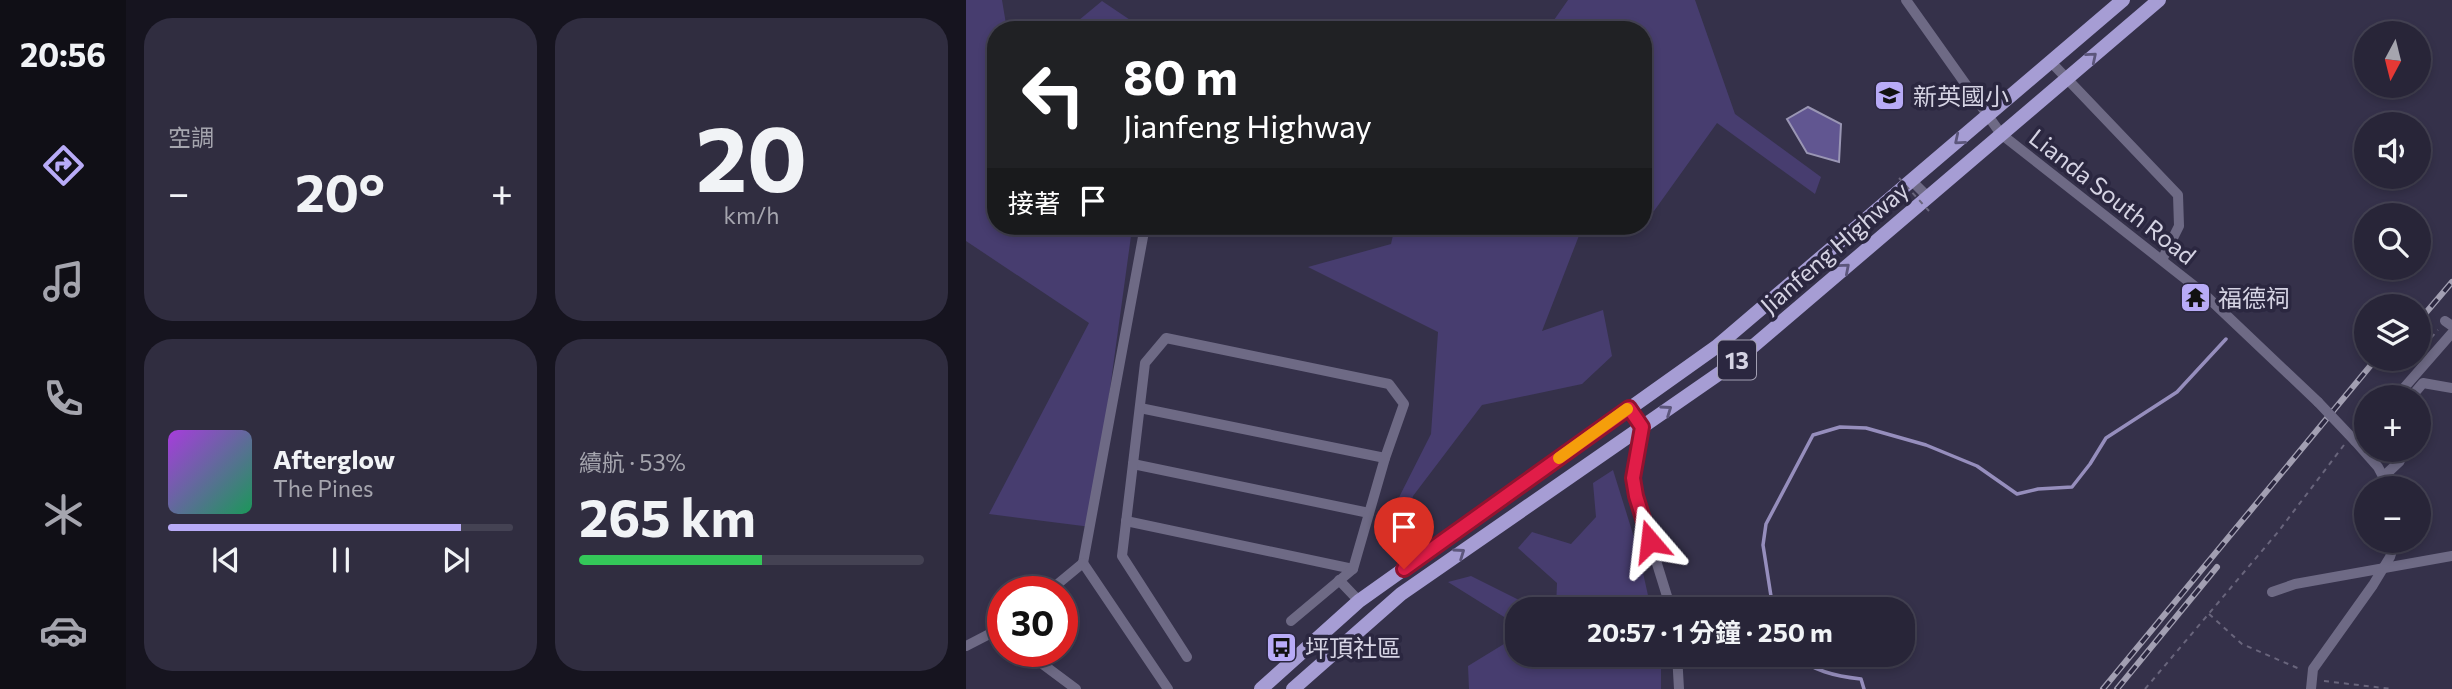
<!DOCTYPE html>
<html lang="zh-TW">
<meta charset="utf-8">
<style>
:root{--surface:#282538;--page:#302d40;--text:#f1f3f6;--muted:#a5a5ae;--line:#444253;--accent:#b8abf7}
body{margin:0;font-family:Commissioner,"Noto Sans TC",sans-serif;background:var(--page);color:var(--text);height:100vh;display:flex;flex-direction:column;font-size:26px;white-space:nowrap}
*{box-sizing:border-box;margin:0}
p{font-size:23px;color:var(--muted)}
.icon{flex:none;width:38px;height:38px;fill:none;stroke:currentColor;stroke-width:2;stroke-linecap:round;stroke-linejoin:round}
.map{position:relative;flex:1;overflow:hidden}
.sheet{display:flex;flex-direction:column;gap:18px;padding:18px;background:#16141f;width:840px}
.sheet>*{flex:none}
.hud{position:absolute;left:21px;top:21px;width:665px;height:214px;border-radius:28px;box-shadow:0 4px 10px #0003,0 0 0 2px var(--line);background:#202124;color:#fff;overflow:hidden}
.needle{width:46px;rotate:187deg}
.controls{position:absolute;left:1388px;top:21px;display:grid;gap:14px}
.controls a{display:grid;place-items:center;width:77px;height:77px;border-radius:50%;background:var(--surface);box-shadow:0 4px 10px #0003,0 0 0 2px var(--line);font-size:35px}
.speed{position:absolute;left:21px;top:576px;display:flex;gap:14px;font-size:35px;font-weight:700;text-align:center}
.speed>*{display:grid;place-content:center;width:91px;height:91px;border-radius:50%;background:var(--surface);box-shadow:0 4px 10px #0003,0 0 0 2px var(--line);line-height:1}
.speed .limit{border:10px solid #d22;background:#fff;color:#111}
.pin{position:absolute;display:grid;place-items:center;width:60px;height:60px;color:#fff;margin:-72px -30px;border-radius:50% 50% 50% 0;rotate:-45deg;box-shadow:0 0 7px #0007}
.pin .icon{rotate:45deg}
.me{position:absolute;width:77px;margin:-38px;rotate:343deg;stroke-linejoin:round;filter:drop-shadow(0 0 5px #0008)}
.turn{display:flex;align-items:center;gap:24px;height:147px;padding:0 21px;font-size:32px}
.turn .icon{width:91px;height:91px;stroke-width:2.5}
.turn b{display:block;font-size:49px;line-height:60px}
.then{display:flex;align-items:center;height:66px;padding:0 21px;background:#0003;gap:14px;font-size:26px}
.big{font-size:52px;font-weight:700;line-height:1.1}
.sheet .card{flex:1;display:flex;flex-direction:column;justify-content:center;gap:10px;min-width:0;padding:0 24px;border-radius:28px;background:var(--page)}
.sheet .dial{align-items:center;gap:0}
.dial b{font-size:91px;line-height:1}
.song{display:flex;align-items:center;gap:21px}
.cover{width:84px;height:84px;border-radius:10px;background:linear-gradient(135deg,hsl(280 70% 55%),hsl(150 70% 35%))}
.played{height:7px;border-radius:4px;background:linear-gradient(90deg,var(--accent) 85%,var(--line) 85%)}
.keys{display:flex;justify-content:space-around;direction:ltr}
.heat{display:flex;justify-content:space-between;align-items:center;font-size:38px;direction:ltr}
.charge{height:10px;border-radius:5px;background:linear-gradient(90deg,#34c759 53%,var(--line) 0)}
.sheet .tiles{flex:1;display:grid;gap:18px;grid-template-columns:repeat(2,1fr)}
.trip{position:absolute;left:539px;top:597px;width:410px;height:70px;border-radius:28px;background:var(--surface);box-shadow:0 4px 10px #0003,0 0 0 2px var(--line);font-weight:700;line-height:70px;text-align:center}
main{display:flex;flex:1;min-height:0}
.dock{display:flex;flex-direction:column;width:126px;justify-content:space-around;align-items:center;background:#100f16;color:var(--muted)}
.dock .icon{width:49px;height:49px}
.dock .selected{color:var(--accent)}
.dock b{font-size:32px;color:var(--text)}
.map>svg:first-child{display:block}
.green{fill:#473d6f}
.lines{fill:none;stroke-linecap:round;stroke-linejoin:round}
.stream{stroke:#968ebd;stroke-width:3.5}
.building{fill:#615691;stroke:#9a96b4;stroke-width:2}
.path{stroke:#69657c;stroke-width:2;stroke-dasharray:5 5;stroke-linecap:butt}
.minor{stroke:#6e6a85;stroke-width:10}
.major{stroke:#a69dd4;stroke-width:14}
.rail-casing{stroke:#a29fb2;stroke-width:6}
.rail{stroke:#2b2740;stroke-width:3.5;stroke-dasharray:10;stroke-linecap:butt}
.path-bridge{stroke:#69657c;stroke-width:2;stroke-dasharray:5 5;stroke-linecap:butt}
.minor-bridge{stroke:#6e6a85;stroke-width:10}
.oneway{stroke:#5c567b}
.route-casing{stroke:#92132f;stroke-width:18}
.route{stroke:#e11d48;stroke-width:12}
.slow{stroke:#f59e0b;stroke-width:12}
.labels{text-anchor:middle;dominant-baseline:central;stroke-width:7;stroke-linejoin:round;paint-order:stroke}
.shield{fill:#2b2740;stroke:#a29fb2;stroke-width:2}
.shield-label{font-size:23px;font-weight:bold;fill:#d5d3e3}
.poi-label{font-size:24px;fill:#d5d3e3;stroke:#2b2740;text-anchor:start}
.street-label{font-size:24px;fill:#d5d3e3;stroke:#2b2740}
</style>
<main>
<nav class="dock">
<b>20:56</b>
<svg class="icon selected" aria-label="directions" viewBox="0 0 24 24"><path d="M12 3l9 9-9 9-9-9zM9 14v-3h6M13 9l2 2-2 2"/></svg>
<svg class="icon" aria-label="music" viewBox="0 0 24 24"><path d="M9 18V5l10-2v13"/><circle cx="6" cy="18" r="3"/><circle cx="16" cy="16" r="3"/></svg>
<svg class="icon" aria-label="phone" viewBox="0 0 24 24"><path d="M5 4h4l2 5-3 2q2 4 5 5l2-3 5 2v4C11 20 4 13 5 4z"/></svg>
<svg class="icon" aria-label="climate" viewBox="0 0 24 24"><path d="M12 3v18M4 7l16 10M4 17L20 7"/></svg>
<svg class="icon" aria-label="car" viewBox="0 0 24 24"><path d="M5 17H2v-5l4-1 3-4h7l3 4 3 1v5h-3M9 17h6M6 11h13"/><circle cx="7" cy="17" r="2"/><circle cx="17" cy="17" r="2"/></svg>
</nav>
<section class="sheet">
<div class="tiles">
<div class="card"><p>空調</p>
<div class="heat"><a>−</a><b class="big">20°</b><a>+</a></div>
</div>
<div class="card dial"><b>20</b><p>km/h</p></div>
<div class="card">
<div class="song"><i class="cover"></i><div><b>Afterglow</b><p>The Pines</p></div></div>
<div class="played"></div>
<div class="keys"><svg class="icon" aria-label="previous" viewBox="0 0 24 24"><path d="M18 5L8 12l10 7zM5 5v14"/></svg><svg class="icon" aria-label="pause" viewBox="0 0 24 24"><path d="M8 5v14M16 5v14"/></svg><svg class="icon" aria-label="next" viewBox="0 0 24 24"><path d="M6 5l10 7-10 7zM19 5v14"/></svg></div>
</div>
<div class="card"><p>續航 · 53%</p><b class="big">265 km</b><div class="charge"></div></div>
</div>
</section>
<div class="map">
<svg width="1486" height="689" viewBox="0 0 1486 689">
<rect width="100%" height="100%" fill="#35314a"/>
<!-- green -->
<g class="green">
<path d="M 0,0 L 36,0 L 41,30 L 30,30 L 30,226 L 163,226 L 165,236 L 125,527 L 23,514 L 123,323 L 0,241 Z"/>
<path d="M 602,0 L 729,0 L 769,114 L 855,177 L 849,194 L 751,123 L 688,211 L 677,214 L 677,30 L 581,30 Z"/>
<path d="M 136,1 L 179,30 L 101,30 Z"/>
<path d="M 429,226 L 639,226 L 614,233 L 576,331 L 637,310 L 646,356 L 616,384 L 516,405 L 447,496 L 435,539 L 419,525 L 465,434 L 472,332 L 342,267 L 425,244 Z"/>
<path d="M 647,470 L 672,550 L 685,609 L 590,609 L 591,583 L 552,548 L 566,532 L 605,544 L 630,517 L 627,483 Z"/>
<path d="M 505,576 L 571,609 L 551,609 L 551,625 L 482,582 Z"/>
<path d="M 551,636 L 551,654 L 695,655 L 695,689 L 503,689 L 502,666 Z"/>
</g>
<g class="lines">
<!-- stream -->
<g class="stream">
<path d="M 807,609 L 797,545 L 800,524 L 847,435 L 874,427 L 900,428 L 960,445 L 1011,466 L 1051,494 L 1072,489 L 1106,487 L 1124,464 L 1140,438 L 1211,392 L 1260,339"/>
<path d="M 826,654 C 848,671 868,676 895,679 L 898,689"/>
</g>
</g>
<!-- building -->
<path class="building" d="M 842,107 L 875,124 L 873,162 L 841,153 L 821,119 Z"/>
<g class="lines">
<!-- path -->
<g class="path">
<path d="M 1452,353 L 1472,330"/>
<path d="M 1243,614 L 1276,644 L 1336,670"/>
<path d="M 1358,681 L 1426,689"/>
<path d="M 1179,689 L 1312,532 L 1378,445"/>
</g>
<!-- minor -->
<g class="minor">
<path d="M 940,0 L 1035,134 L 1236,292 L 1352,402"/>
<path d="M 1084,61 L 1212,195 L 1213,226 L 1196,260"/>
<path d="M 945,180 L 962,197"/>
<path d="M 1479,321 L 1486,326"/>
<path d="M 1430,397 L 1486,333"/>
<path d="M 1445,397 L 1457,383 L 1486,388"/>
<path d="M 174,408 L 419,458"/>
<path d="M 663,408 L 676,427 L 667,478 L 670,496 L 705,609"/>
<path d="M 1397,420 L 1400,421"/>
<path d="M 1389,441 L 1412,467 L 1423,488"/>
<path d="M 167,464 L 403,513"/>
<path d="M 1417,477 L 1434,461 L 1432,450"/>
<path d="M 160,521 L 387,569"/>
<path d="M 117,563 L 179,226"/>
<path d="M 117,563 L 202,689"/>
<path d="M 373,580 L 393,601"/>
<path d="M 82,592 L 117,563"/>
<path d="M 1306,592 L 1329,584 L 1486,556"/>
<path d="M 0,646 L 37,627"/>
<path d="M 59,651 L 110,689"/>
<path d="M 711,654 L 713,689"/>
<path d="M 221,657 L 156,556 L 179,363 L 200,338 L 423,384 L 438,404 L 419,458 L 387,569 L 325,621"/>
<path d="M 1345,689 L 1347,669 L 1407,585 L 1424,557 L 1429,541"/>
</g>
<!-- major -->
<g class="major">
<path d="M 295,689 L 393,601 L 750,347 L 1157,0"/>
<path d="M 327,689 L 435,594 L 764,366 L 1193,0"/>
</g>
<defs>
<g id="rail">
<path d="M 1452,322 L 1486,282"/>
<path d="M 1137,689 L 1410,359"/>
<path d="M 1151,689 L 1251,567"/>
</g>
</defs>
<!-- rail casing -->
<use href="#rail" class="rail-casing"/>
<!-- rail -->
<use href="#rail" class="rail"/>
<!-- path-bridge -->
<path class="path-bridge" d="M 933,178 L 963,211"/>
<!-- minor-bridge -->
<path class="minor-bridge" d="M 1352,402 L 1389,441"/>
</g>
<!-- one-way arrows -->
<defs><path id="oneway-chevron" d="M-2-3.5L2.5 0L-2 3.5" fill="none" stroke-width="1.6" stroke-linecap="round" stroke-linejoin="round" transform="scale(1.75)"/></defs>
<g class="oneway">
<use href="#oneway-chevron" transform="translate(1126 57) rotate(-40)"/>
<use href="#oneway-chevron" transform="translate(993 140) rotate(140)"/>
<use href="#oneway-chevron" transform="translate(879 268) rotate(-41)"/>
<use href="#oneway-chevron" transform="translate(701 410) rotate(-35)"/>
<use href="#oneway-chevron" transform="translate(494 553) rotate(-35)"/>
</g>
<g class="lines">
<defs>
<path id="route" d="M 438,569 L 663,408 L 676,427 L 667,478 L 670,496 L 684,541"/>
</defs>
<!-- route casing -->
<use href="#route" class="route-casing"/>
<!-- route -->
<use href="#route" class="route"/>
<!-- slow -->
<path class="slow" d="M 593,458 L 661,409"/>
</g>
<!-- icons -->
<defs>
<symbol id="school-square" viewBox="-11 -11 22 22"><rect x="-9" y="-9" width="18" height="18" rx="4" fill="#b8abf7" stroke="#2b2740"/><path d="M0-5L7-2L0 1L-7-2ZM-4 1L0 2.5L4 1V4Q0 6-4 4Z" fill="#111"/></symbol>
<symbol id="temple-square" viewBox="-11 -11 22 22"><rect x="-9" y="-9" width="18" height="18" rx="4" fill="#b8abf7" stroke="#2b2740"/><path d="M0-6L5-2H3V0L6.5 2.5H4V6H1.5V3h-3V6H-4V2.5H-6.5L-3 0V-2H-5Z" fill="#111"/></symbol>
<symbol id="bus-square" viewBox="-11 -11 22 22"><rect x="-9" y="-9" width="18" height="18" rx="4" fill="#b8abf7" stroke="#2b2740"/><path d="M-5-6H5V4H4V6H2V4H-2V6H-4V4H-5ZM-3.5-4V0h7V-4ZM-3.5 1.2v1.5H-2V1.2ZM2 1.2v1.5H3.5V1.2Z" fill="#111"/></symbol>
</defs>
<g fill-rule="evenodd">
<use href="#school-square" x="906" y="78" width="35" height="35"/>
<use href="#temple-square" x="1212" y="280" width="35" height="35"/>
<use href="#bus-square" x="298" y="630" width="35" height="35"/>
</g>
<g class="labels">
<!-- shield labels -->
<rect class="shield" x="752" y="340.5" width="38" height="39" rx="5"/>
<g class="shield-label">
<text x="771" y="360">13</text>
</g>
<!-- poi labels -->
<g class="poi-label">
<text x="947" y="95">新英國小</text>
<text x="1252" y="297">福德祠</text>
<text x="339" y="647">坪頂社區</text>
</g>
<!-- street labels -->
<g class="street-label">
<text transform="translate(1147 196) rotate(38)">Lianda South Road</text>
<text transform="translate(868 247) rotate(-41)">Jianfeng Highway</text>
</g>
</g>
</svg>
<div class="controls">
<a><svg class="needle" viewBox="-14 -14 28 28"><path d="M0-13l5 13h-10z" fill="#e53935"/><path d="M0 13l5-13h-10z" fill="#a5a5ae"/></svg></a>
<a><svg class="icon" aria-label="sound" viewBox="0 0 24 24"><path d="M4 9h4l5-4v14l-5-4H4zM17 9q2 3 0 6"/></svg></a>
<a><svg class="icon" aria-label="search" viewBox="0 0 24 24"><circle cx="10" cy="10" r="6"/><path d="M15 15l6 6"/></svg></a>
<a><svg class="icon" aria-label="layers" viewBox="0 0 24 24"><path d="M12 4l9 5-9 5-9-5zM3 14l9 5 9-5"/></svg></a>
<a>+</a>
<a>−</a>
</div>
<div class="speed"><div class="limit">30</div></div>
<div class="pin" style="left:438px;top:569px;background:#d93025"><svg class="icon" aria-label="arrive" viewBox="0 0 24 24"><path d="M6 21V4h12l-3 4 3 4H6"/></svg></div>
<svg class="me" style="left:684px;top:541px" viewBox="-20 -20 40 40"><path d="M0-17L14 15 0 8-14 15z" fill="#e11d48" stroke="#fff" stroke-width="4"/></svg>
<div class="trip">20:57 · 1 分鐘 · 250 m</div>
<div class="hud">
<div class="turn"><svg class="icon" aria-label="left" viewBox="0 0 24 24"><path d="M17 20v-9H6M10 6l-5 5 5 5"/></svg><div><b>80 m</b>Jianfeng Highway</div></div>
<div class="then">接著<svg class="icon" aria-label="arrive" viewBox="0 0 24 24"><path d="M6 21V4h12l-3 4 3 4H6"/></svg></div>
</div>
</div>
</main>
